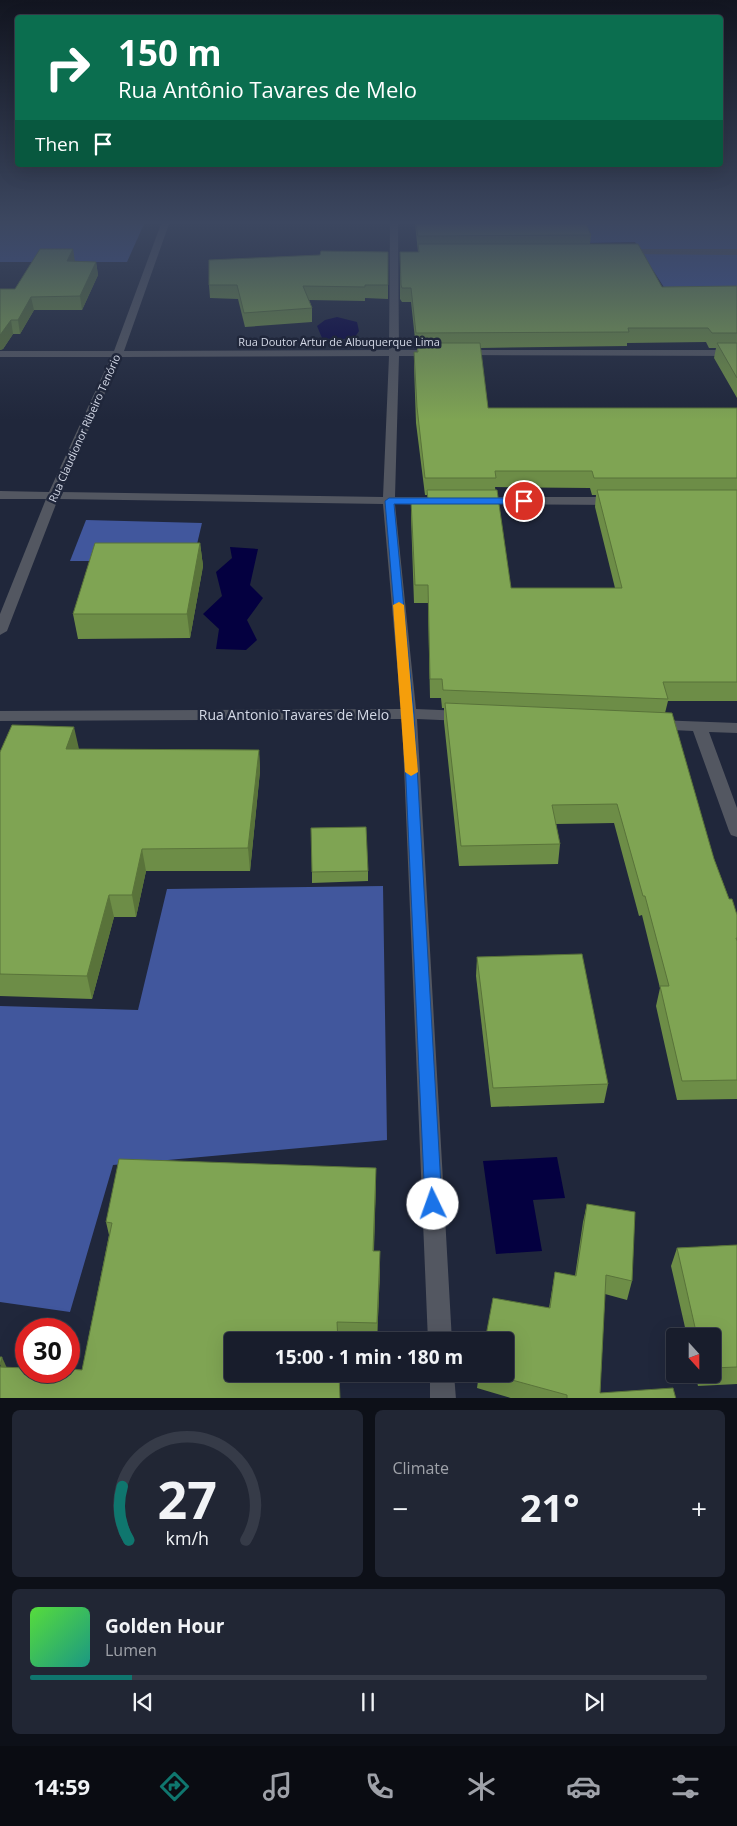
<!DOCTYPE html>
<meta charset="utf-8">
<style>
:root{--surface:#181d2c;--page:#212634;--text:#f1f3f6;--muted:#9fa2a9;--line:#363b48;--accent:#0f766e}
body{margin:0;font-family:"Open Sans",sans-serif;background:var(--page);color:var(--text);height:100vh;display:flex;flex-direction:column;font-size:19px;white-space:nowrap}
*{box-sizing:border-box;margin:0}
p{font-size:16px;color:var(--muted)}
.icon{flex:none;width:28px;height:28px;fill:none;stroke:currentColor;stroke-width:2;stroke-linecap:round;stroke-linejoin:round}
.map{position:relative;height:1398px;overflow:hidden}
.details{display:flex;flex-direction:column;gap:12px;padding:12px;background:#0d1018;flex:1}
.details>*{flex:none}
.banner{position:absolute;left:15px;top:15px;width:708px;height:152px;border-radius:5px;box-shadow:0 5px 20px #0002,0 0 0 1px var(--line);background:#0b6e4f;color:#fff;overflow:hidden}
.needle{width:32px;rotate:159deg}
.tools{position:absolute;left:666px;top:1328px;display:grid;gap:10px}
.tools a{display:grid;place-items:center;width:55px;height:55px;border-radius:5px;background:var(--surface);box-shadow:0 5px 20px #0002,0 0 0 1px var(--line);font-size:25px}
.speed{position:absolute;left:15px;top:1318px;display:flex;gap:10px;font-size:25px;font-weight:700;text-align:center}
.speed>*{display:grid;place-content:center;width:65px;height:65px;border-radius:50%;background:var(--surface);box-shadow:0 5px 20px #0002,0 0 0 1px var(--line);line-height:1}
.speed .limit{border:8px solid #d22;background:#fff;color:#111}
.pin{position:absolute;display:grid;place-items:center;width:42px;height:42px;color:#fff;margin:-21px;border:2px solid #fff;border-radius:50%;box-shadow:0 1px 5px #0007}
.me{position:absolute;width:55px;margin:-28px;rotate:357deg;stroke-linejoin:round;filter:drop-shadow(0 0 4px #0008)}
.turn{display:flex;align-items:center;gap:18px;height:105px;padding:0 20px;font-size:22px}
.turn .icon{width:65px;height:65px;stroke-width:2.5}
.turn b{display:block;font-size:35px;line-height:42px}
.then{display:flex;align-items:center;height:48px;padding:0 20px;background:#0003;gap:10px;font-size:19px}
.big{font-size:38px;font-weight:700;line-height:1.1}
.details .card{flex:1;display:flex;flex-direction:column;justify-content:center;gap:8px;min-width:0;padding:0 18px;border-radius:8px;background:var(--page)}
.details .dial{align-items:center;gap:0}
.dial svg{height:130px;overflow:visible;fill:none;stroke:var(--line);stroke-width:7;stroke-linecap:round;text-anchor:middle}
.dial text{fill:var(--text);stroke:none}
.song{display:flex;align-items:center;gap:15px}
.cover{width:60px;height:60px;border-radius:8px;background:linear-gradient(135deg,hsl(110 70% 55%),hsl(170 70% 35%))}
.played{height:5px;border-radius:2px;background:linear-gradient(90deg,var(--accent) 15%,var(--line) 15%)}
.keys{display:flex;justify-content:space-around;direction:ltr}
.heat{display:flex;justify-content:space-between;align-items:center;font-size:28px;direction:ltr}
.details .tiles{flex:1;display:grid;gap:12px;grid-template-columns:1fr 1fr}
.card:last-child{grid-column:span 2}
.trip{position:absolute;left:224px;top:1332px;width:290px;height:50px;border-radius:5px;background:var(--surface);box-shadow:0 5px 20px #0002,0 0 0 1px var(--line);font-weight:700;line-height:50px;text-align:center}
.tabs{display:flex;height:80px;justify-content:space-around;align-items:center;background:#0a0c12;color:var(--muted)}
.tabs .icon{width:35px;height:35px}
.tabs .selected{color:var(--accent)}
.tabs b{font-size:22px;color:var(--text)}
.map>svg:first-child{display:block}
.forest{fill:#41579d}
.water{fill:#040040}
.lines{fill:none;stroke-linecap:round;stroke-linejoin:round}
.minor{fill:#535761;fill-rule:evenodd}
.wall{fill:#6d8d47;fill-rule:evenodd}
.shaded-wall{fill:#59733a}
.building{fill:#7fa453;stroke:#59733a}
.route{fill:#1a73e8;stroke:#114b97}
.slow{fill:#f59e0b}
.labels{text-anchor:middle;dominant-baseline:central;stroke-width:5;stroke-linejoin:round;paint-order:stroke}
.far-street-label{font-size:11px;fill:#d3d8e6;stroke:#20273b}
.street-label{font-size:14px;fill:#d3d8e6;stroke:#20273b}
</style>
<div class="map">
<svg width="737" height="1399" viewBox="0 0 737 1399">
<rect width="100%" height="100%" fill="#20273b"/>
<!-- forest -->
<g class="forest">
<path d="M 0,224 L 144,224 L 127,262 L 0,262 Z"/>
<path d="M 478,224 L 737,224 L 737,341 L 676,306 L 635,242 L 487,245 Z"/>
<path d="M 86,520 L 202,523 L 193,561 L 70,561 Z"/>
<path d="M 383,886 L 387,1140 L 113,1165 L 70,1312 L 0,1302 L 0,1006 L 138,1010 L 167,889 Z"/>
</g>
<!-- water -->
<g class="water">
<path d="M 337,317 L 357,322 L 359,331 L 355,337 L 338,340 L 322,338 L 317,326 L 325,320 Z"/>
<path d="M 230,547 L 258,549 L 250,585 L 263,598 L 247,620 L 257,640 L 246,650 L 216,649 L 219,629 L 203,614 L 222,596 L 216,572 L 232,558 Z"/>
<path d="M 557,1157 L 565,1198 L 533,1200 L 542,1251 L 496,1254 L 483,1161 Z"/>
</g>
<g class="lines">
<!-- minor -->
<g class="minor">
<path d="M 161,224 L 169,224 L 124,351 L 389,350 L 390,224 L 398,224 L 399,350 L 433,350 L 438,353 L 433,356 L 399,356 L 395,497 L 431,497 L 437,501 L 431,505 L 395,504 L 416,709 L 463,711 L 468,713 L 471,716 L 468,719 L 463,721 L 417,719 L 452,1341 L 428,1341 L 402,719 L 0,721 L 0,711 L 401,709 L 383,504 L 58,499 L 7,631 L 0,635 L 0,614 L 46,499 L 0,499 L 0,491 L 49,492 L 111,357 L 0,357 L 0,351 L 114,351 ZM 389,356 L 383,497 L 61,492 L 121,357 Z"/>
<path d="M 624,249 L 737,249 L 737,255 L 621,254 L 621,250 Z"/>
<path d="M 461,350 L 737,350 L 737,356 L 458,355 L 456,353 Z"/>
<path d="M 479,497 L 616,497 L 622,501 L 616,505 L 475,504 L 473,501 Z"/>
<path d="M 656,720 L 737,723 L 737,733 L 709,732 L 737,808 L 737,837 L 731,835 L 729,831 L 693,731 L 651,729 L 648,725 L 651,721 Z"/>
<path d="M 430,1374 L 454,1374 L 456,1399 L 430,1399 Z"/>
</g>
</g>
<!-- wall -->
<g class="wall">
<path d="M 415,224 L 586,224 L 591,235 L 590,244 L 662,287 L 737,286 L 737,398 L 714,358 L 716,348 L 709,348 L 706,342 L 627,343 L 627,346 L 480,348 L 488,408 L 737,408 L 737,701 L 668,701 L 665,713 L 714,859 L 729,899 L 737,915 L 737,1099 L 677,1100 L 656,1006 L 660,988 L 642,915 L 639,916 L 614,823 L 556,824 L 560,844 L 558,864 L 459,866 L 444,722 L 444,708 L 442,708 L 441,698 L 430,698 L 428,603 L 414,603 L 411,517 L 411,500 L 427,500 L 427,495 L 425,495 L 416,423 L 414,367 L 414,352 L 417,352 L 417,348 L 416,348 L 411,302 L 402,302 L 400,299 L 400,266 L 418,252 ZM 495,487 L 590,488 L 592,495 L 596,495 L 595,507 L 615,588 L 511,588 Z"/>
<path d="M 73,249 L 74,261 L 96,262 L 98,275 L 82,310 L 34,310 L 20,334 L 13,334 L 3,349 L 0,350 L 0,289 L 15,289 Z"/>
<path d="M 388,252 L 388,299 L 365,298 L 365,301 L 309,300 L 312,308 L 312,322 L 245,327 L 238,299 L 210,298 L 209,285 Z"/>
<path d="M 200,543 L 203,566 L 190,638 L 78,639 L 73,614 Z"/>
<path d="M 79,749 L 259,750 L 260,771 L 250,871 L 146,871 L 136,917 L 114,917 L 92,999 L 0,996 L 0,752 Z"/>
<path d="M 368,871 L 368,881 L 312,883 L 312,872 Z"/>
<path d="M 477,957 L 608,1084 L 604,1103 L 491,1107 L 476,976 Z"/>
<path d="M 376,1168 L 374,1251 L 380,1270 L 377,1341 L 338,1340 L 340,1399 L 6,1367 L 82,1370 L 109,1235 L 106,1222 Z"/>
<path d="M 587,1204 L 632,1281 L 627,1300 L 605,1294 L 600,1393 L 676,1399 L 514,1399 L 477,1388 L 479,1374 L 505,1374 L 549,1308 L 555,1272 L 575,1276 L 583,1222 Z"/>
<path d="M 737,1245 L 737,1384 L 698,1386 L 695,1374 L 712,1374 L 712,1336 L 687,1336 L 671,1266 L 677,1248 Z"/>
</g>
<!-- shaded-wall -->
<g class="shaded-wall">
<path d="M 73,249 L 75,262 L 67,261 Z"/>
<path d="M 96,262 L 98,275 L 82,310 L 80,296 Z"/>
<path d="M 31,297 L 34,310 L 20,334 L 18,320 Z"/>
<path d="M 11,320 L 13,334 L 3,349 L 0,350 L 0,335 Z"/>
<path d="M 200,543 L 203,566 L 190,638 L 187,614 Z"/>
<path d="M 74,727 L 79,749 L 70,771 L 66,749 Z"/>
<path d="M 259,750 L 260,771 L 250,871 L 248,848 Z"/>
<path d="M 142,849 L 146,871 L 136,917 L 132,895 Z"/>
<path d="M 109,895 L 114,917 L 92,999 L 87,976 Z"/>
<path d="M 376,1168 L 376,1188 L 373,1270 L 373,1251 Z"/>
<path d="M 380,1251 L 380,1270 L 377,1341 L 377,1323 Z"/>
<path d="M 2,1357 L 10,1375 L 0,1368 Z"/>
</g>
<!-- building -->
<g class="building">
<path d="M 416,224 L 586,224 L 591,235 L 418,236 Z"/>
<path d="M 418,244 L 638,244 L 662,287 L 737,286 L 737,333 L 712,333 L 708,328 L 628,328 L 629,332 L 416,333 L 411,288 L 402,288 L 401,285 L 400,252 L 419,252 Z"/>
<path d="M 40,249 L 73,249 L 67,261 L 96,262 L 80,296 L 31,297 L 18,320 L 11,320 L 0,335 L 0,289 L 15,289 Z"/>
<path d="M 321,251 L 388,252 L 388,285 L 365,285 L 365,287 L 303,286 L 312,308 L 244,313 L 237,285 L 209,285 L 209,260 L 320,255 Z"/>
<path d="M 417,343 L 480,343 L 488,408 L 737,408 L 737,478 L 594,478 L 592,471 L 495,471 L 496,478 L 425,478 L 417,407 L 414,352 L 418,352 Z"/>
<path d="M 717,343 L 737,343 L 737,378 Z"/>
<path d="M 427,490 L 497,490 L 511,588 L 622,588 L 597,490 L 737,490 L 737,682 L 663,682 L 668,699 L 443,690 L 442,679 L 430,679 L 428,585 L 415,585 L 411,500 L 428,500 Z"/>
<path d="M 95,543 L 200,543 L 187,614 L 73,614 Z"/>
<path d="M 445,703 L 672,713 L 714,859 L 729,899 L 732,899 L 737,915 L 737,938 L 736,938 L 737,941 L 737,1080 L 682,1081 L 660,986 L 669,986 L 645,896 L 643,896 L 617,804 L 552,805 L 560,844 L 461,846 Z"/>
<path d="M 12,725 L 74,727 L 66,749 L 259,750 L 248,848 L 142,849 L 132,895 L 109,895 L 87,976 L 0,974 L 0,752 Z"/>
<path d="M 366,827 L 368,871 L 312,872 L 311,828 Z"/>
<path d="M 582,954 L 608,1084 L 493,1088 L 477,957 Z"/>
<path d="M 119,1159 L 376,1168 L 373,1251 L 380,1251 L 377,1323 L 337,1322 L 338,1341 L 232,1341 L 232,1374 L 339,1374 L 340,1399 L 0,1399 L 0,1367 L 26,1368 L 26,1371 L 69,1371 L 69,1369 L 82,1370 L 112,1223 L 106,1222 Z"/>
<path d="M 587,1204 L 635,1212 L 632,1281 L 606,1275 L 600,1393 L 673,1388 L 676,1399 L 567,1399 L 567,1395 L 490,1374 L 505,1374 L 505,1341 L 485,1341 L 493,1298 L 550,1308 L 555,1272 L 576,1276 Z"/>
<path d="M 737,1245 L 737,1367 L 712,1368 L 712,1336 L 697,1336 L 677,1248 Z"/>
<path d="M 0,1357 L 2,1357 L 0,1365 Z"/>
</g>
<!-- sky -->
<linearGradient id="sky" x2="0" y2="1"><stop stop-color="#121520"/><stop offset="0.53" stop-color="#3c4760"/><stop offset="1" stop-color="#3c4760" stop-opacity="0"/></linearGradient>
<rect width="737" height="420" fill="url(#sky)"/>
<!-- route -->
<path class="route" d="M 389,498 L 524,498 L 529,501 L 524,504 L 394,504 L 414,714 L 442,1204 L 439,1210 L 433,1212 L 427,1210 L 425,1204 L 403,714 L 385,501 Z"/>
<!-- slow -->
<path class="slow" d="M 399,602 L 404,605 L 418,772 L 411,776 L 405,772 L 393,605 Z"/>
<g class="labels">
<!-- far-street labels -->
<g class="far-street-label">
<text x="339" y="341">Rua Doutor Artur de Albuquerque Lima</text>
<text transform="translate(84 428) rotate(-66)">Rua Claudionor Ribeiro Tenório</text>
</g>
<!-- street labels -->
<g class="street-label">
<text x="294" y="714">Rua Antonio Tavares de Melo</text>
</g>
</g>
</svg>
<div class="tools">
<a><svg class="needle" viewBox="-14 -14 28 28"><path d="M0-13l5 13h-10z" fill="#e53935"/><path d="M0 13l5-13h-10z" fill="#9fa2a9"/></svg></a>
</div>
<div class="speed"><div class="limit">30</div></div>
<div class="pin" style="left:524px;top:501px;background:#d93025"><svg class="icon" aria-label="arrive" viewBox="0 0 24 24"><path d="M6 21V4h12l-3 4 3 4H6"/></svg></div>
<svg class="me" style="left:433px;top:1204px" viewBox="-20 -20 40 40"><circle r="19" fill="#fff"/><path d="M0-13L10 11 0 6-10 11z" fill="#1a73e8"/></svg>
<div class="trip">15:00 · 1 min · 180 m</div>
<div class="banner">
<div class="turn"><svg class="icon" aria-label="right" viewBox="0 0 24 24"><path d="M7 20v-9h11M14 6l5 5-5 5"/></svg><div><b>150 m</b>Rua Antônio Tavares de Melo</div></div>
<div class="then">Then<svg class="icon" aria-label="arrive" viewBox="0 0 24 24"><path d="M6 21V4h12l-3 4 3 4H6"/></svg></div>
</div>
</div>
<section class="details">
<div class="tiles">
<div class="card dial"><svg viewBox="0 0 100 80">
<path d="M14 69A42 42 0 1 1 86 69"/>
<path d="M14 69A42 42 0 0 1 10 36" stroke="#0f766e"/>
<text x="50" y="56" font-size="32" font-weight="700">27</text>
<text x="50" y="72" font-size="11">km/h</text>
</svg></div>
<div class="card"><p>Climate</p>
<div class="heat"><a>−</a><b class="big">21°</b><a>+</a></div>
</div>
<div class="card">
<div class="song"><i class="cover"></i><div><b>Golden Hour</b><p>Lumen</p></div></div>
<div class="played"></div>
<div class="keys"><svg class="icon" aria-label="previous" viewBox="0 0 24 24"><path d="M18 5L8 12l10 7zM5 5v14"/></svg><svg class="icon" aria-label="pause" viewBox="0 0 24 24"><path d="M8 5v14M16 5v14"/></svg><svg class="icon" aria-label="next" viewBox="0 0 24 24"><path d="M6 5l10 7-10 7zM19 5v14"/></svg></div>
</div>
</div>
</section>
<nav class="tabs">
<b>14:59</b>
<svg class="icon selected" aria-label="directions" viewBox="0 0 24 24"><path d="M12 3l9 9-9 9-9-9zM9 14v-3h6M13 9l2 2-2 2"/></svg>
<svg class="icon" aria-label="music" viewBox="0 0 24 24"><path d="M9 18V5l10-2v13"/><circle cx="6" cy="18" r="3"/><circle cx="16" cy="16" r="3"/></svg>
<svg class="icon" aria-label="phone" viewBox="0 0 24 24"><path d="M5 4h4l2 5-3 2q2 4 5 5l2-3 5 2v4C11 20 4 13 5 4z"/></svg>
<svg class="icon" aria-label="climate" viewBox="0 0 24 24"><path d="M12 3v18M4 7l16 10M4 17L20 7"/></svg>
<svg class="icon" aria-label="car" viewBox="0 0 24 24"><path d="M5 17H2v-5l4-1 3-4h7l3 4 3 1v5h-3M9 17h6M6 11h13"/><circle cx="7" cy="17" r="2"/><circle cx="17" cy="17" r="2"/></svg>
<svg class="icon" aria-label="filters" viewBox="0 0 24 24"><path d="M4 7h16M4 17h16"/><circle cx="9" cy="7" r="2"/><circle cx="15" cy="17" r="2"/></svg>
</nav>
